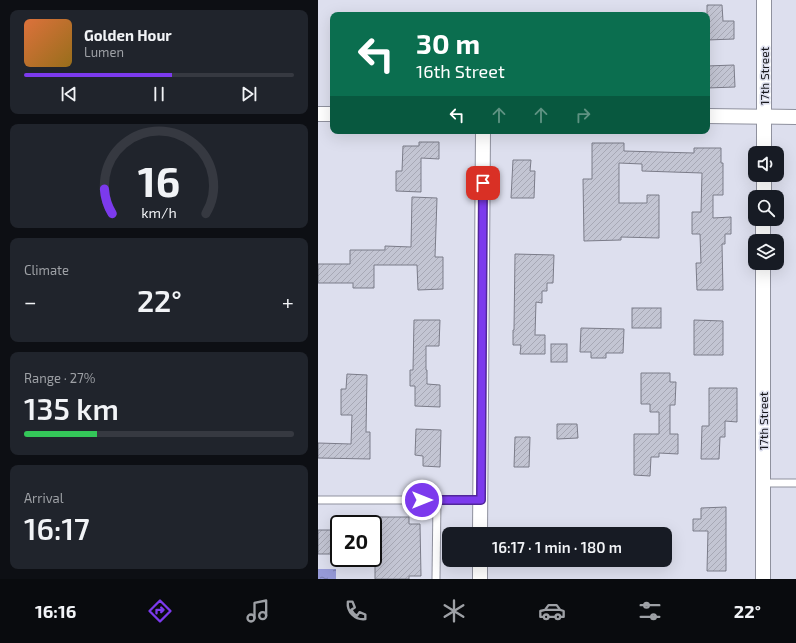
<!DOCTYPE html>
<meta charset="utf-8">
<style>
:root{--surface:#171b24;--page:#20242c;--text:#f1f3f6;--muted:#9ea1a6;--line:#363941;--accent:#7c3aed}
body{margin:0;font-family:"Exo 2",sans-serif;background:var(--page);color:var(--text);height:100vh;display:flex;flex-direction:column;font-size:15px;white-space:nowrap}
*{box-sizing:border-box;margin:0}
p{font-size:13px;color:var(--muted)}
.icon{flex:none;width:22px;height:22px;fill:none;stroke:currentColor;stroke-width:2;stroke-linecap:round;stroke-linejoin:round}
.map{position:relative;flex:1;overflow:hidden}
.side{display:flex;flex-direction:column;gap:10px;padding:10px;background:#0d0f14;width:318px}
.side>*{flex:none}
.guide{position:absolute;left:12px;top:12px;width:380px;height:122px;border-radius:8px;box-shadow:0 4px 16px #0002;background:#0b6e4f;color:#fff;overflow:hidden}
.tools{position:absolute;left:430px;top:146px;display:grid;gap:8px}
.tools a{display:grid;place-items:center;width:36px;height:36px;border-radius:8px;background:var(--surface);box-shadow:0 4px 16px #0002;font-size:20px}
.speed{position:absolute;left:12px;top:515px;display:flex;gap:8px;font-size:20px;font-weight:700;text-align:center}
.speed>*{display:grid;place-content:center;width:52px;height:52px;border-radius:50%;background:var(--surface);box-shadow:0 4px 16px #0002;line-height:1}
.speed .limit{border:2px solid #111;border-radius:6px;background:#fff;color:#111}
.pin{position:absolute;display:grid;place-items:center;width:34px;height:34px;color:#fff;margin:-17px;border-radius:8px;box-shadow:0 2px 6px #0006}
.me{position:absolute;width:44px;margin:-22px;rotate:90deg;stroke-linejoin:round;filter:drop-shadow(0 0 3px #0008)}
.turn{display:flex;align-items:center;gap:14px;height:84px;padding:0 20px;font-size:18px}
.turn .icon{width:52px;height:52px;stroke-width:2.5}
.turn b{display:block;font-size:28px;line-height:34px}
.lanes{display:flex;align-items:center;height:38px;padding:0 20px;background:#0003;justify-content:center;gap:20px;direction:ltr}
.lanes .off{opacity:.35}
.big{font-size:30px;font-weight:600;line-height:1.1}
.side .card{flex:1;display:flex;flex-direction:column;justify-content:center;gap:6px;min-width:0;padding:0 14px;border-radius:8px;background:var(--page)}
.side .dial{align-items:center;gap:0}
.dial svg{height:104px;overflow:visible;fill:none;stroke:var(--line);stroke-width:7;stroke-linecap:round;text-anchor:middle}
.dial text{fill:var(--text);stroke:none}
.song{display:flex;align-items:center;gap:12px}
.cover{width:48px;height:48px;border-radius:6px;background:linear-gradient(135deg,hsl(20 70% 55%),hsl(40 70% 35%))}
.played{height:4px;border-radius:2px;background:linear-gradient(90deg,var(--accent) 55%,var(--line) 55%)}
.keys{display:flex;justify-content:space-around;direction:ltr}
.heat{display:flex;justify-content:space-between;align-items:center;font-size:22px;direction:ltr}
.charge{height:6px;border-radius:3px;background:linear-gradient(90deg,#34c759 27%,var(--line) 0)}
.trip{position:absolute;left:124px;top:527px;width:230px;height:40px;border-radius:8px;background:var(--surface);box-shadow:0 4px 16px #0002;font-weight:600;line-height:40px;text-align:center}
.menu{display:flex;height:64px;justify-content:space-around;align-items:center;background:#090b0e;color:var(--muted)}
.menu .icon{width:28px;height:28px}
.menu .current{color:var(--accent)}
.menu b{font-size:18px;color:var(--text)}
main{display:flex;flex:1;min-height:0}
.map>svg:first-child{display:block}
.water{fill:url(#water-ripples)}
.building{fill:url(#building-hatch);stroke:#7b7c89}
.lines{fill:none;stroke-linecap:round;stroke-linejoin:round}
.service-casing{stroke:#8f919e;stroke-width:9}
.minor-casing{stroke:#8f919e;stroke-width:16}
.service{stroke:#fff;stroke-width:7}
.minor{stroke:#fff;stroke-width:14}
.route-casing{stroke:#51269a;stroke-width:10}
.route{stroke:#7c3aed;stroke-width:7}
.labels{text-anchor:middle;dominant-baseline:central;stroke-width:3;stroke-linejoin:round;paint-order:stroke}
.street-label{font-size:12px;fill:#17171c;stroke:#dddfee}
</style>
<main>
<section class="side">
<div class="card">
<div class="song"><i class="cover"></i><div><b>Golden Hour</b><p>Lumen</p></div></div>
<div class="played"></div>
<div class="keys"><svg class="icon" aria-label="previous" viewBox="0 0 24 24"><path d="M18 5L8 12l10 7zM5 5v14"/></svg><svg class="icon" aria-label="pause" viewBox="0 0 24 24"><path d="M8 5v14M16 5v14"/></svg><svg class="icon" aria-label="next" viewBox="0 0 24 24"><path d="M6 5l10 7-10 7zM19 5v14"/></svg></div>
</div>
<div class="card dial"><svg viewBox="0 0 100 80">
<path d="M14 69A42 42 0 1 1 86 69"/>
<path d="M14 69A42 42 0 0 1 8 50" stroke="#7c3aed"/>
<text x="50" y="56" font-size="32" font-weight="700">16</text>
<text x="50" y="72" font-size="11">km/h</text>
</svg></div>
<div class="card"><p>Climate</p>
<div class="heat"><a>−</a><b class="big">22°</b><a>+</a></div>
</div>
<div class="card"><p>Range · 27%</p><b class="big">135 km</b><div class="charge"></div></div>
<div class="card"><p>Arrival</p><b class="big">16:17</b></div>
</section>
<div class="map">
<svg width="478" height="579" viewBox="0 0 478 579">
<defs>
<pattern id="water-ripples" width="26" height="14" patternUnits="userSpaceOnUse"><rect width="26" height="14" fill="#969ad8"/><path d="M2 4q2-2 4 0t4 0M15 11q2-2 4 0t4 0" fill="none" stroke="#797dae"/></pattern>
<pattern id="building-hatch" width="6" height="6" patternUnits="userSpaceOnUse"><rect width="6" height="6" fill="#c3c5d3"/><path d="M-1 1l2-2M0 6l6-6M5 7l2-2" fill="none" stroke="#a7a8b5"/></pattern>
</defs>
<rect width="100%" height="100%" fill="#dddfee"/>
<!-- water -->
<rect class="water" x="0" y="569" width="18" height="10"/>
<!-- building -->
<g class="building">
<path d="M 389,5 L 404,5 L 405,21 L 416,21 L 416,39 L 389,40 Z"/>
<path d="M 416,65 L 417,87 L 389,88 L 389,66 Z"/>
<path d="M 101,142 L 121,142 L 121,159 L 103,158 L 103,192 L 78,191 L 78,171 L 84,171 L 85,146 L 101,146 Z"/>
<path d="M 274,143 L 306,143 L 306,151 L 376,153 L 376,148 L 403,148 L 403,163 L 405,163 L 405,195 L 395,195 L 395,218 L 413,217 L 413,234 L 407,234 L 407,244 L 404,244 L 405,290 L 379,290 L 378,263 L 383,263 L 382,234 L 374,234 L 374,212 L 383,212 L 384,173 L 324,171 L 324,164 L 301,163 L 301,203 L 329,203 L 329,195 L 341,195 L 341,238 L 303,237 L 303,240 L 266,241 L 265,179 L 274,179 Z"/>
<path d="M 195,160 L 213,160 L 212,171 L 217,171 L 216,198 L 193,198 Z"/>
<path d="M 94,197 L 119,198 L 117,257 L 125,257 L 125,289 L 100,290 L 99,265 L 56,265 L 56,288 L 35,288 L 35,283 L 0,283 L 0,264 L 32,264 L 32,250 L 67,250 L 67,246 L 93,247 Z"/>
<path d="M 197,254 L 236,255 L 235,283 L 229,283 L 229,291 L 224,291 L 224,303 L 218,302 L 217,335 L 227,335 L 227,354 L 202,354 L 203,345 L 195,345 L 195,330 L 196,330 Z"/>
<rect x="314" y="308" width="29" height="20"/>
<path d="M 96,320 L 122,320 L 121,346 L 108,346 L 108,370 L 109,370 L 109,384 L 122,385 L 122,407 L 97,406 L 97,386 L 92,386 L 92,370 L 95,370 Z"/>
<path d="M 376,320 L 405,321 L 405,355 L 376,355 Z"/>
<path d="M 263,328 L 306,329 L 305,353 L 288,353 L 288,358 L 273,358 L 273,352 L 262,352 Z"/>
<rect x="233" y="344" width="16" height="18"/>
<path d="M 323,373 L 352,373 L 352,382 L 358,382 L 357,405 L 352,405 L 352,434 L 360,434 L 360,454 L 341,453 L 341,457 L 333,457 L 332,476 L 316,475 L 316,434 L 341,434 L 341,412 L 332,412 L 332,404 L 323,404 Z"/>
<path d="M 29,374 L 49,375 L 48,432 L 52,432 L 52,459 L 0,458 L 0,443 L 33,444 L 34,415 L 23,415 L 23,389 L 28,389 Z"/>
<path d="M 391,388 L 419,388 L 419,422 L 407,421 L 407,437 L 402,437 L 401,459 L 383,459 L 384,426 L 391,426 Z"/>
<path d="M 239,424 L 259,424 L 260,438 L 239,439 Z"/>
<path d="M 98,429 L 123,430 L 122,467 L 105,466 L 105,456 L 97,455 Z"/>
<path d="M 197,437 L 212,437 L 211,467 L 196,467 Z"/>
<path d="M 408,507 L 408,571 L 389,571 L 390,531 L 375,531 L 375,519 L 383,519 L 383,508 Z"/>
<path d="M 62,517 L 91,517 L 91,524 L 102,524 L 103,576 L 91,576 L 91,579 L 57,579 L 57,545 L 55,545 L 55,522 L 62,522 Z"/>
<rect x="0" y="530" width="21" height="24"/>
</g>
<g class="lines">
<defs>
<g id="service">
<path d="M 445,483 L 478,483"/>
<path d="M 0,500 L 163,500"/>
<path d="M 118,579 L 119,500"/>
</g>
<g id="minor">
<path d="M 0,114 L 15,114"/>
<path d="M 389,116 L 478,117"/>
<path d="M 446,153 L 446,0"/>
<path d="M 446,197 L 446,175"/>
<path d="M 445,241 L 445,219"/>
<path d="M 162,534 L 165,131"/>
<path d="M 162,579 L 162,560"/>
<path d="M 445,579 L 445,263"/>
</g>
</defs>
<!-- service casing -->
<use href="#service" class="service-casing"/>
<!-- minor casing -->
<use href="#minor" class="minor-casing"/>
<!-- service -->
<use href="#service" class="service"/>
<!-- minor -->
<use href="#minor" class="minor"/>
</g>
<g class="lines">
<defs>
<path id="route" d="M 104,500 L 163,500 L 165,183"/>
</defs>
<!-- route casing -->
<use href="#route" class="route-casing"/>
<!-- route -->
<use href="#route" class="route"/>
</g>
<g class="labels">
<!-- street labels -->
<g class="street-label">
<text transform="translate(446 76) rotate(-90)">17th Street</text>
<text transform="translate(445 421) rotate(-90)">17th Street</text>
</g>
</g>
</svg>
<div class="tools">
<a><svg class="icon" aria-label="sound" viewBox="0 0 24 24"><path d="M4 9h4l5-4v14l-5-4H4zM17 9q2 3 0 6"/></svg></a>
<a><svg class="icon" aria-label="search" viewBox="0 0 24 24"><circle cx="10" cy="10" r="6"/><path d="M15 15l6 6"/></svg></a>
<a><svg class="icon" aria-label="layers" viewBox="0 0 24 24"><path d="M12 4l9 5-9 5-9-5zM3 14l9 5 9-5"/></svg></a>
</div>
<div class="speed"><div class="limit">20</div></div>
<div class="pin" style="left:165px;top:183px;background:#d93025"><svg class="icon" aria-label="arrive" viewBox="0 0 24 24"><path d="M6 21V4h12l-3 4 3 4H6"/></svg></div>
<svg class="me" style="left:104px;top:500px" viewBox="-20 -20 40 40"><circle r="17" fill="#7c3aed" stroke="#fff" stroke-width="3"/><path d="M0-11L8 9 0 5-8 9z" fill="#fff"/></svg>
<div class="trip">16:17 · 1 min · 180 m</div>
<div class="guide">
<div class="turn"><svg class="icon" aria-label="left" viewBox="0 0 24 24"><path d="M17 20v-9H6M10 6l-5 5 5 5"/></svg><div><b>30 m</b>16th Street</div></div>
<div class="lanes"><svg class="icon" aria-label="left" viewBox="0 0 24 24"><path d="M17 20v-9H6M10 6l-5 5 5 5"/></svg><svg class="icon off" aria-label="ahead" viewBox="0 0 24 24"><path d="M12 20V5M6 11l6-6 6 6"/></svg><svg class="icon off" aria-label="ahead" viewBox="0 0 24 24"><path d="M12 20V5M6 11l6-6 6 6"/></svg><svg class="icon off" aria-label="right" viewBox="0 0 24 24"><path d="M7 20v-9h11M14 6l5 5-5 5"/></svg></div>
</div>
</div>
</main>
<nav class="menu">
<b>16:16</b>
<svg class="icon current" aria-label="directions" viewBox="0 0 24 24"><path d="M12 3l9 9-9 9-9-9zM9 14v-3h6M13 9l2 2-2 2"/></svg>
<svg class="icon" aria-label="music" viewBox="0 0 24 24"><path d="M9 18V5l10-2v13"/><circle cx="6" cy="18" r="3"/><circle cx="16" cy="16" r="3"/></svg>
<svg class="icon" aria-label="phone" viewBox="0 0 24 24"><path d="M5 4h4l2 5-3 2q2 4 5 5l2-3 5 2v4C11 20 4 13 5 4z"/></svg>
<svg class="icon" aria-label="climate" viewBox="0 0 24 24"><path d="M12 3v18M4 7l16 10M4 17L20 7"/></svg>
<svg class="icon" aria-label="car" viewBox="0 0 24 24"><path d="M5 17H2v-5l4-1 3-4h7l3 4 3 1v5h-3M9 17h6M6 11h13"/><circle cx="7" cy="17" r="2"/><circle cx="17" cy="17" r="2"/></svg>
<svg class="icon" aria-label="filters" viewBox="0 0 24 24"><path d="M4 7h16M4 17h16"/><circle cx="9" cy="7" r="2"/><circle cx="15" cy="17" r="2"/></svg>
<b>22°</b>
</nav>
